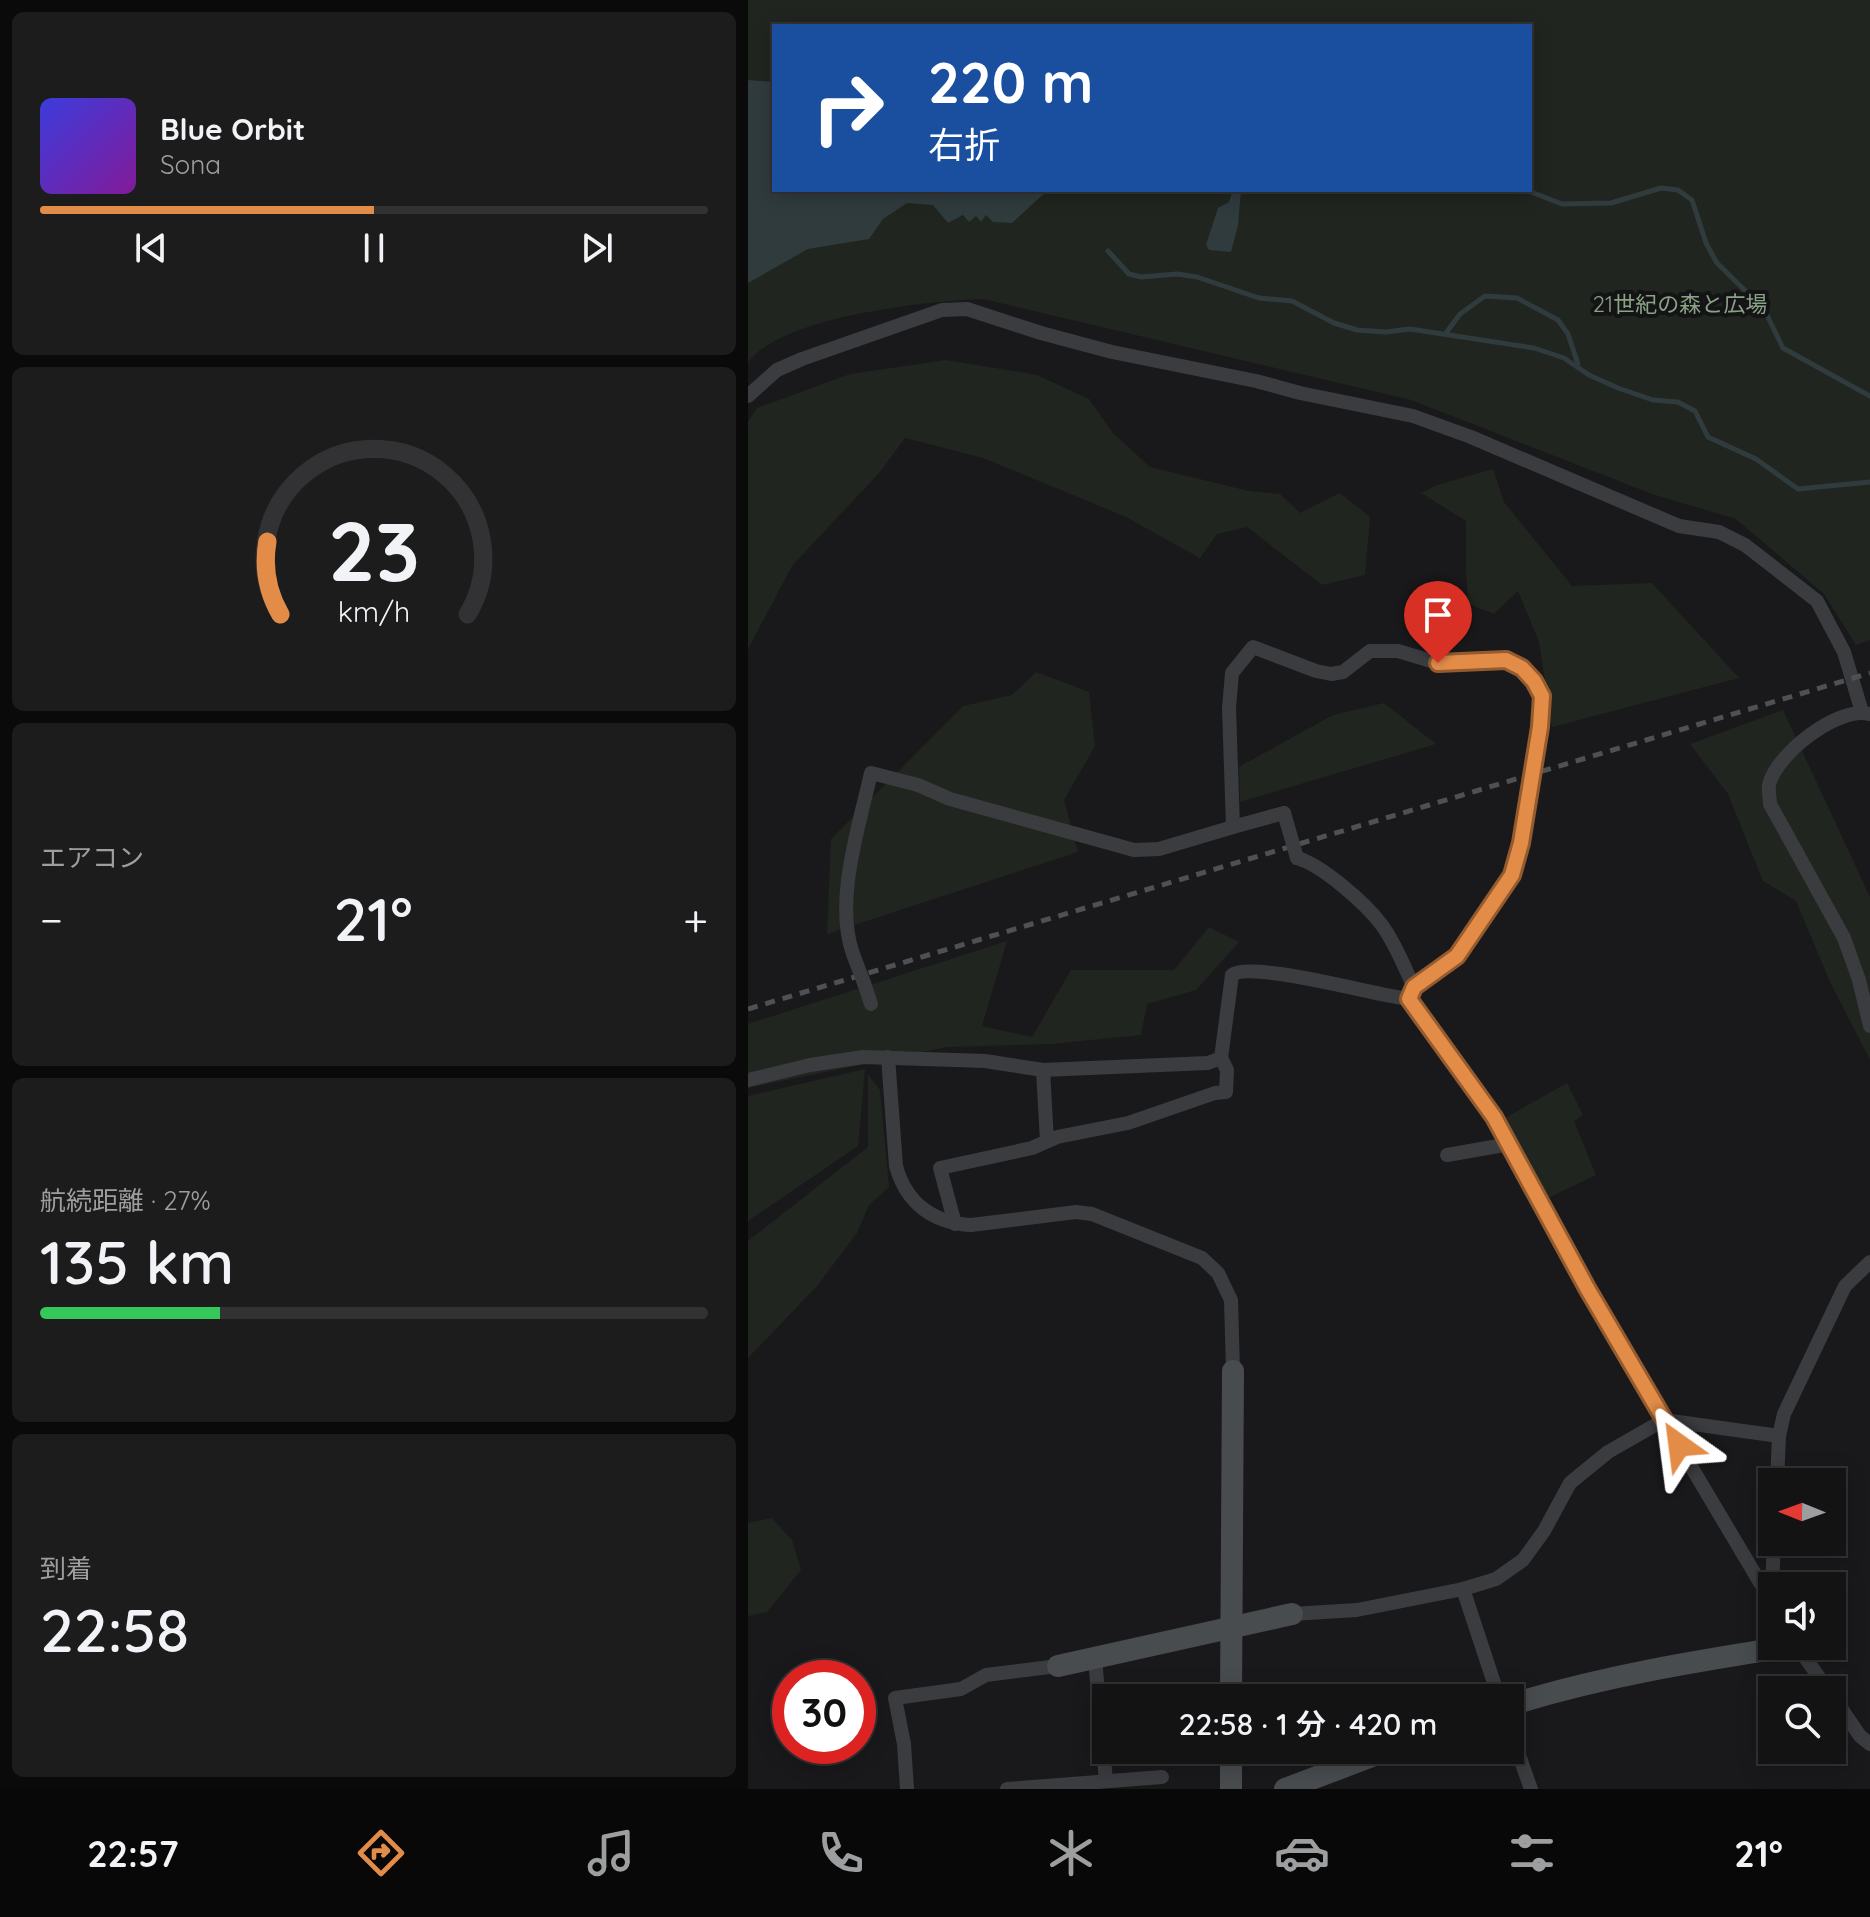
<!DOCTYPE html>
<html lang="ja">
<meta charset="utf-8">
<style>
:root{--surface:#131314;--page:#1c1c1d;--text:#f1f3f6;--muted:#9d9ea0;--line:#323234;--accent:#e38c48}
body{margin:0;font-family:Quicksand,"Noto Sans JP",sans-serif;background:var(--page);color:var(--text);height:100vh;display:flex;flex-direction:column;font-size:30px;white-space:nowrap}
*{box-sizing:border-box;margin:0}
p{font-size:26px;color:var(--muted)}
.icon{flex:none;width:44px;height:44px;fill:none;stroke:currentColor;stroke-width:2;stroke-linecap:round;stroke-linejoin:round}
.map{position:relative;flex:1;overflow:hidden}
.drawer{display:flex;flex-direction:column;gap:12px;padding:12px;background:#0a0a0b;width:748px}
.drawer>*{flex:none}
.top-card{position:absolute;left:24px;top:24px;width:760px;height:168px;border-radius:0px;box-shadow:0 4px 20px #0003,0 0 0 2px var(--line);background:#1a4fa0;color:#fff;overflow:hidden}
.needle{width:52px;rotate:271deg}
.fabs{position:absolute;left:1010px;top:1468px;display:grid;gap:16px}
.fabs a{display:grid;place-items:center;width:88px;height:88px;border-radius:0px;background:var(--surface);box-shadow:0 4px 20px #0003,0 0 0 2px var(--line);font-size:40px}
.speed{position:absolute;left:24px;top:1660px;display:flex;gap:16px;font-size:40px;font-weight:700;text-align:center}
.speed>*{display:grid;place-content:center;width:104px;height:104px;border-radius:50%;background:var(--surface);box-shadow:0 4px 20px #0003,0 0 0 2px var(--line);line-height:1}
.speed .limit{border:12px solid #d22;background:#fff;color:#111}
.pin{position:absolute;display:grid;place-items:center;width:68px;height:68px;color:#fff;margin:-82px -34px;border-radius:50% 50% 50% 0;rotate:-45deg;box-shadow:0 0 8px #0007}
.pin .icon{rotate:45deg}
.me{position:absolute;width:88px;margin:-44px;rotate:329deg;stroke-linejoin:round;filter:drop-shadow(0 0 6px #0008)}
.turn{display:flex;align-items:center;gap:28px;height:168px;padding:0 24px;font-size:36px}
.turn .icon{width:104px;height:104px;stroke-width:2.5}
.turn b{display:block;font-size:56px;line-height:68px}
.big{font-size:60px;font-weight:600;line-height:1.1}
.drawer .widget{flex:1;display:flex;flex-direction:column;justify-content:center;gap:12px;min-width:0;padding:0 28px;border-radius:12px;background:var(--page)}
.drawer .dial{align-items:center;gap:0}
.dial svg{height:208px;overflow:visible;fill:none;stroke:var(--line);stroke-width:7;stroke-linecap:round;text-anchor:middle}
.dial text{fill:var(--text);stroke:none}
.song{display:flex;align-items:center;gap:24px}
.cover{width:96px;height:96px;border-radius:12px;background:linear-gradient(135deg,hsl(240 70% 55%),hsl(290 70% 35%))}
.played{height:8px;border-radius:4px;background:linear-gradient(90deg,var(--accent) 50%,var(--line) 50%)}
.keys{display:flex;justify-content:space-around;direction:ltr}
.heat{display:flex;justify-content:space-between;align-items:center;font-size:44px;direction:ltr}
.charge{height:12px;border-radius:6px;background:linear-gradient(90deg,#34c759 27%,var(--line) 0)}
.trip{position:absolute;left:344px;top:1684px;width:432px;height:80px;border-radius:0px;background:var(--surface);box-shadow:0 4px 20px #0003,0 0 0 2px var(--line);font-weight:600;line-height:80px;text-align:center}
.dock{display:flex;height:128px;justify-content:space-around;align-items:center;background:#080808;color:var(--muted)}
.dock .icon{width:56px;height:56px}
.dock .active{color:var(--accent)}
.dock b{font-size:36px;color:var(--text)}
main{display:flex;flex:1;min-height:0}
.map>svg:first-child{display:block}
.green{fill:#20251f;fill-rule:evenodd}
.water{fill:#303b3e}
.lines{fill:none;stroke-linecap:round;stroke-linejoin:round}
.stream{stroke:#303b3e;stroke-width:5}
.street{stroke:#3a3c3f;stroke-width:14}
.secondary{stroke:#484c4f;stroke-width:22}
.rail{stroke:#4d5154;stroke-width:5;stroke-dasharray:10 8;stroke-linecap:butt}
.street-bridge{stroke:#3a3c3f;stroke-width:14}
.route-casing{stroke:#945b2f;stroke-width:20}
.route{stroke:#e38c48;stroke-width:14}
.labels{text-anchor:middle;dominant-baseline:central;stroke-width:8;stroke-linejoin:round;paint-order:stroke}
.park-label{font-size:22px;fill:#8aa285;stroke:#141416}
</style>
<main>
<section class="drawer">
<div class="widget">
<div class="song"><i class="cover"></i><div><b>Blue Orbit</b><p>Sona</p></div></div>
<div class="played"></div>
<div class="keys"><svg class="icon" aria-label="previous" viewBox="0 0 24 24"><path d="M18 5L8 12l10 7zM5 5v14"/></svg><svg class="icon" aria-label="pause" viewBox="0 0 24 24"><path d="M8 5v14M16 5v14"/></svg><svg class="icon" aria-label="next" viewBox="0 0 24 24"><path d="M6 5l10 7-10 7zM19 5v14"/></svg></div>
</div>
<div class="widget dial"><svg viewBox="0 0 100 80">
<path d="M14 69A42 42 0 1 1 86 69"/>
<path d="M14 69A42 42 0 0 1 9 41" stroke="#e38c48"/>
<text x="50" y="56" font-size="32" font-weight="700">23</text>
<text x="50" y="72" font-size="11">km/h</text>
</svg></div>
<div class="widget"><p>エアコン</p>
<div class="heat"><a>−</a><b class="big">21°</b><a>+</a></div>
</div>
<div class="widget"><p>航続距離 · 27%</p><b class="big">135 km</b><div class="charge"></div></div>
<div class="widget"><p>到着</p><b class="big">22:58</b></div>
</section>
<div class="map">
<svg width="1122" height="1789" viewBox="0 0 1122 1789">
<rect width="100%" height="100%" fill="#19191b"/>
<!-- green -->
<g class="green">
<path d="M 0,0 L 1122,0 L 1122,640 L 1108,645 L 1076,594 L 988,519 L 904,494 L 663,400 L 235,299 C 181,301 32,316 0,363 ZM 26,26 L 782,26 L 782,190 L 26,190 Z"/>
<path d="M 198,360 L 289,375 L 341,399 L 365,433 L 402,467 L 501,491 L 532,494 L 552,513 L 592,493 L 622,517 L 617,575 L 574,585 L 499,527 L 469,534 L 452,558 L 378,517 L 235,458 L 157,438 L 132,472 L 44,566 L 0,649 L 0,422 L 9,408 L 102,374 Z"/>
<path d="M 745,469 L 756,502 L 824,586 L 904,583 L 991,678 L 804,727 L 791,642 L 770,591 L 746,614 L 720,604 L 718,570 L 718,521 L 673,493 L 689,485 Z"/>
<path d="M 288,672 L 341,692 L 347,746 L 316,800 L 330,852 L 79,934 L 83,839 L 215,706 L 264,695 Z"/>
<path d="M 636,703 L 688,744 L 492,802 L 491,767 L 585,715 Z"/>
<path d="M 1035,710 L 1122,897 L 1122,1060 L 1082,982 L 1048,901 L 1015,881 L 980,794 L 942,744 Z"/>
<path d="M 461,927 L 491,942 L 448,990 L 399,1004 L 393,1035 L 303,1044 L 199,1047 L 0,1088 L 0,1024 L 259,941 L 234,1026 L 284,1037 L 323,970 L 426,970 Z"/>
<path d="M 117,1069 L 110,1146 L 0,1221 L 0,1096 Z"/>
<path d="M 120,1074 L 132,1090 L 141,1187 L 121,1205 L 109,1233 L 69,1286 L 0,1358 L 0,1241 L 120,1147 Z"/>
<path d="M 819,1083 L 835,1115 L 826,1121 L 848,1175 L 800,1198 L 757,1118 Z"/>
<path d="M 24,1518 L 44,1540 L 53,1570 L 19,1612 L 0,1616 L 0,1523 Z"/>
</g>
<!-- water -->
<g class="water">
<path d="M 0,80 L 26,82 L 26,190 L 300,190 L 264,223 L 245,222 L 238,215 L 233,222 L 228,216 L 221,222 L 215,215 L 200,223 L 185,205 L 159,203 L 135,219 L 121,239 L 60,249 L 0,283 Z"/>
<path d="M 485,190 L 493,190 L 490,225 L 483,252 L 461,250 L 458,245 L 470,208 L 481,202 Z"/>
</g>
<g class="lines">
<!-- stream -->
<g class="stream">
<path d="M 778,190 L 814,204 L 863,203 L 913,188 L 930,190 L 944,200 L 958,243 L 969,263 L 1016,309 L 1035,348 L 1122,396"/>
<path d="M 360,251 L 381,274 L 393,277 L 429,274 L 449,277 L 511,298 L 544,301 L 586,323 L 609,330 L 638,332 L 662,329 L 786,348 L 816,358 L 841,375 L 870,388 L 905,400 L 930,402 L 947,411 L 960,437 L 1008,459 L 1050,489 L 1122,482"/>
<path d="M 698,333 L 712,314 L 737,296 L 769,298 L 810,320 L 820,334 L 830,364"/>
</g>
<!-- street -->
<g class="street">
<path d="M 0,396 L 29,370 L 54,359 L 194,310 L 219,309 L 293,333 L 364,352 L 508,381 L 552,393 L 665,416 L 723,437 L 931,526 L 971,532 L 997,545 L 1069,601 L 1096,652 L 1114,712"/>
<path d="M 1121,714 C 1090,706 1028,754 1021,785 C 1020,790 1022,798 1022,804 L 1096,938 L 1111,980 L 1122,1026"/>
<path d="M 536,813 L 485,827 L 481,708 L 484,673 L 505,647 L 568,671 L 583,674 L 595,672 L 622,651 L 650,651 L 690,663 L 758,660 L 774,668 L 786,681 L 794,696 L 792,727"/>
<path d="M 549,858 C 574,865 617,903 633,924 C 647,942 656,967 666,987"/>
<path d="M 105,954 C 86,901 111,827 123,773 L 170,785 L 202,799 L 386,850 L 411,849 L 485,827"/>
<path d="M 116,983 L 123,1004"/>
<path d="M 661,999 L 666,987 L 709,956 L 764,875 L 773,843 L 783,788"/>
<path d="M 140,1057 L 148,1166 C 158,1203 185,1223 223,1225 L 328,1212 L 344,1214 L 454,1258 L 470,1273 L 483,1300 L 485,1371"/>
<path d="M 295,1070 L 299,1141"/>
<path d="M 0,1080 L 62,1065 L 115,1057 L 237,1061 L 295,1070 L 460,1063 L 473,1058 L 484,975 C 503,960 630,996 661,999 L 746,1117 L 878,1357 L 1023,1601"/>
<path d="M 699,1155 L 762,1144"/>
<path d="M 207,1224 L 192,1168 L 284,1148 L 309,1137 L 380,1123 L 467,1093 L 478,1092 L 479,1070 L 473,1058"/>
<path d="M 1029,1482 L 1031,1436"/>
<path d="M 1024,1586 L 1026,1542"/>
<path d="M 715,1589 L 751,1698"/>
<path d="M 544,1614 L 609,1610 L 715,1589 L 748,1579 L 775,1560 L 796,1531 L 822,1483 L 860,1452 L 916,1420 L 1031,1436 L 1036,1414 L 1097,1286 L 1122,1262"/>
<path d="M 1049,1646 L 1080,1690"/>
<path d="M 347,1659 L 358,1781"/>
<path d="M 1084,1695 L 1112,1736 L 1122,1744"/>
<path d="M 762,1730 L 783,1789"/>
<path d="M 159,1789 L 156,1744 L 147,1698 L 213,1689 L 238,1675 L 310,1666"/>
<path d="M 259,1789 L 414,1777"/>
</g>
<!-- secondary -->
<g class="secondary">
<path d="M 310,1666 L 544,1614"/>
<path d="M 483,1698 L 485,1371"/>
<path d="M 762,1705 C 855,1676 949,1661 1044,1646"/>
<path d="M 483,1789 L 483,1750"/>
<path d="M 537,1789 L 640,1750"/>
</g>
<!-- rail -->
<path class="rail" d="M 0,1009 L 1122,673"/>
<!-- street-bridge -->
<g class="street-bridge">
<path d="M 783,788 L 792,727"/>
<path d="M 536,813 L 549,858"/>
<path d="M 105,954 L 116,983"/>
</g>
</g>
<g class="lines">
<defs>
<path id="route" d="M 690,663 L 758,660 L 774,668 L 786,681 L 794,696 L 792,727 L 773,843 L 764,875 L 709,956 L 666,987 L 661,999 L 746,1117 L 839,1288 L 931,1445"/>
</defs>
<!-- route casing -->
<use href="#route" class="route-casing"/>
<!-- route -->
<use href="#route" class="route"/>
</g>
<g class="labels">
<!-- park labels -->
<g class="park-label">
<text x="932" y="304">21世紀の森と広場</text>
</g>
</g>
</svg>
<div class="fabs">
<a><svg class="needle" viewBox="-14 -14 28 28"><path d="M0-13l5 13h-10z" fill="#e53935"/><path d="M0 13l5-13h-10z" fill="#9d9ea0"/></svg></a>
<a><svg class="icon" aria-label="sound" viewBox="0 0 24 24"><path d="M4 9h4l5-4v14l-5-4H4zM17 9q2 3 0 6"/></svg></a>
<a><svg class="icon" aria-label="search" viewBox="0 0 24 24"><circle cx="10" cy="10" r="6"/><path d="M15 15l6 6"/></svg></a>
</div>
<div class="speed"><div class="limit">30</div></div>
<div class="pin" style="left:690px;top:663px;background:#d93025"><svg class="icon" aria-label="arrive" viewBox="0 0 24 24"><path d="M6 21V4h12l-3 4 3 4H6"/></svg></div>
<svg class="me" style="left:931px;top:1445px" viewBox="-20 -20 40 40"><path d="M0-17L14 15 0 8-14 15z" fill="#e38c48" stroke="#fff" stroke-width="4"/></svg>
<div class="trip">22:58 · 1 分 · 420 m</div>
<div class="top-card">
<div class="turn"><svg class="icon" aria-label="right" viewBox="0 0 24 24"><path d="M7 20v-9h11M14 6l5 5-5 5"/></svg><div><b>220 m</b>右折</div></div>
</div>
</div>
</main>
<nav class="dock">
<b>22:57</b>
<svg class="icon active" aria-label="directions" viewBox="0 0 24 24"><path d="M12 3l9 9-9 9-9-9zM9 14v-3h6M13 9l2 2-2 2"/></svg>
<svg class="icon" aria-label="music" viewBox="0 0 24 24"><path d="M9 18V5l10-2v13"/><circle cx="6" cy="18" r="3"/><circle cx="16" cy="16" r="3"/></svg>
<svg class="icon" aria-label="phone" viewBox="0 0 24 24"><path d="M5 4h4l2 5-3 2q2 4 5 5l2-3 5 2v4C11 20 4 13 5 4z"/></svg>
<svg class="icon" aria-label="climate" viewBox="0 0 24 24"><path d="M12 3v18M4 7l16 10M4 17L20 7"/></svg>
<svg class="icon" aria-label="car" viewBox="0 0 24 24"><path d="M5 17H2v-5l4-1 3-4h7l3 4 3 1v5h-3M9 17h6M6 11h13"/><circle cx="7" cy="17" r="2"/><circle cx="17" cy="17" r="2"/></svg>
<svg class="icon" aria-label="filters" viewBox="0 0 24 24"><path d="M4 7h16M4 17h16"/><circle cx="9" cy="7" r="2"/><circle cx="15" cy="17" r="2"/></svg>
<b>21°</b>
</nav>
